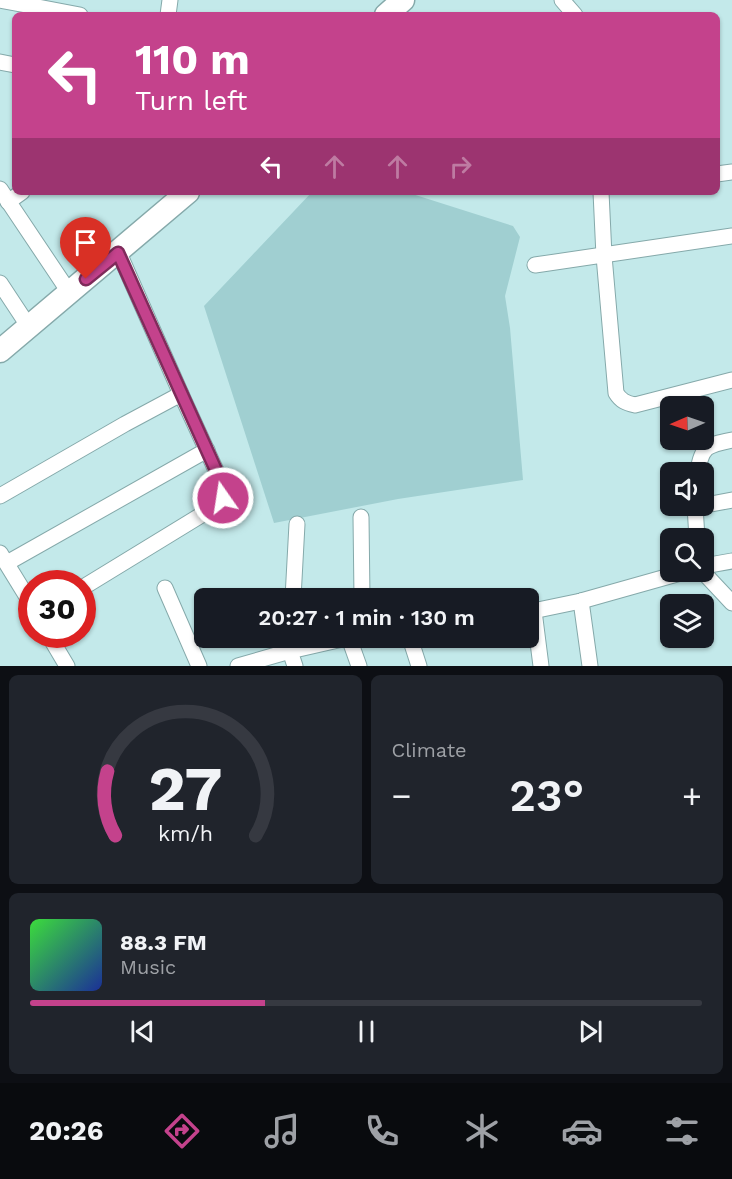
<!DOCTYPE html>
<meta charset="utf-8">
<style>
:root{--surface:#171b24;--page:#20242c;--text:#f1f3f6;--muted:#9ea1a6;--line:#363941;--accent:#c4428c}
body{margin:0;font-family:"Work Sans",sans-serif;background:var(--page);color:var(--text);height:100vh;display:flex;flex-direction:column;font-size:22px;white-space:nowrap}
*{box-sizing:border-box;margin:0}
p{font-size:20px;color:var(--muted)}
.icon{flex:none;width:33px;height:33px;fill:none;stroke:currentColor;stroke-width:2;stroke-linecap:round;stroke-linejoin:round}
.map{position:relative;height:666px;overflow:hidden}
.drawer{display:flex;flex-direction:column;gap:9px;padding:9px;background:#0d0f14;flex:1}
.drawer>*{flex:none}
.banner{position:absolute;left:12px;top:12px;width:708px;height:183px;border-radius:9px;box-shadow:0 2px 4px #0004;background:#c4428c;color:#fff;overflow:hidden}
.needle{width:39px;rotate:268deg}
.controls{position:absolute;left:660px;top:396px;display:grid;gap:12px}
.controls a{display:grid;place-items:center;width:54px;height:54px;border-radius:9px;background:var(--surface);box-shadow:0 2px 4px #0004;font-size:30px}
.speed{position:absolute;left:18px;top:570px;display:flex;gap:12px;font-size:30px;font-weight:700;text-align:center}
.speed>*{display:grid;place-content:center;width:78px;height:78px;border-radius:50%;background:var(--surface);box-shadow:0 2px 4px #0004;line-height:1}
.speed .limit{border:9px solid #d22;background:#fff;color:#111}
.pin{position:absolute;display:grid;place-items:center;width:51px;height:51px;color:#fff;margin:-62px -26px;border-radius:50% 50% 50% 0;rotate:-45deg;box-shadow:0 0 6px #0007}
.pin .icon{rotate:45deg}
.me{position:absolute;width:66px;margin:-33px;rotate:347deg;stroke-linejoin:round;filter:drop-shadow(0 0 4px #0008)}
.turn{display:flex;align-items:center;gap:21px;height:126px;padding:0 24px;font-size:27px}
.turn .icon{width:78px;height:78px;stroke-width:2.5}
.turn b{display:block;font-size:42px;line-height:51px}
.lanes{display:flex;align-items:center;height:57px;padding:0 24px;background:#0003;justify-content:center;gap:30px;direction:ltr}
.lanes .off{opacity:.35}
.big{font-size:45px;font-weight:600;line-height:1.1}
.drawer .tile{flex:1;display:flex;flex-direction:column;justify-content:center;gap:9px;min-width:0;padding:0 21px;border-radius:9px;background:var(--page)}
.drawer .dial{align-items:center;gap:0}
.dial svg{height:156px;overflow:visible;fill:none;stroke:var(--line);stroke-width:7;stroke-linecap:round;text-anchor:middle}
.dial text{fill:var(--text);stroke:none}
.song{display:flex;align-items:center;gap:18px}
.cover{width:72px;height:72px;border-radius:9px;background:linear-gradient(135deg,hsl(120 70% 55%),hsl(230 70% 35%))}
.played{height:6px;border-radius:3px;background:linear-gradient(90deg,var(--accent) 35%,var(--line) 35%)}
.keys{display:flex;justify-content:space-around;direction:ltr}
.heat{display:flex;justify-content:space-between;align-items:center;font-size:33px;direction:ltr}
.drawer .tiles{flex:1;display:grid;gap:9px;grid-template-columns:1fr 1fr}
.tile:last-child{grid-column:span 2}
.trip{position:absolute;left:194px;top:588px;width:345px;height:60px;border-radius:9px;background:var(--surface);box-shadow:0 2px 4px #0004;font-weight:600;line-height:60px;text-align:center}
.tab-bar{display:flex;height:96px;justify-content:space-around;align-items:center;background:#090b0e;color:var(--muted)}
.tab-bar .icon{width:42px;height:42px}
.tab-bar .selected{color:var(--accent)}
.tab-bar b{font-size:27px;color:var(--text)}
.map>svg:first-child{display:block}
.green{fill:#a0cfd1}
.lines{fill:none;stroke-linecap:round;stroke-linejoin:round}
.street-casing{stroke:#85a9aa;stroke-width:17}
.secondary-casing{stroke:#85a9aa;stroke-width:25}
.street{stroke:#fff;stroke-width:15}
.secondary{stroke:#fff;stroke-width:22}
.route-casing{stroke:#7f2b5b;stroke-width:15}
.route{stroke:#c4428c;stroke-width:10}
</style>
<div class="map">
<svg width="732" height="666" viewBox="0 0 732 666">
<rect width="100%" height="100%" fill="#c3e9ea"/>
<!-- green -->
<path class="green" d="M 312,192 L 406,192 L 513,226 L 520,237 L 505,296 L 510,328 L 523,480 L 398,499 L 274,523 L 204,306 Z"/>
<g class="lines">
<defs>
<g id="street">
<path d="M 0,0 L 80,15"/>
<path d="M 562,0 L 575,15"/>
<path d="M 168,15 L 170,0"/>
<path d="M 0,62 L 15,65"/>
<path d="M 717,174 L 732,172"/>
<path d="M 0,189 L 69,292"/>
<path d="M 601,192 L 604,256 L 616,393 C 621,401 626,403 635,405 L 732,380"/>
<path d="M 8,202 L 22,192"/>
<path d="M 119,253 L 181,394"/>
<path d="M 535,265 L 732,236"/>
<path d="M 0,283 L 29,327"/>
<path d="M 698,472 C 701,446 708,445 732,440"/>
<path d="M 0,496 L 125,424 L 181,394 L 224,488 L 223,498 L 216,506 L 82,588"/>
<path d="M 695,506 L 697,538"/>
<path d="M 695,507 L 732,500"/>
<path d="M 361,517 L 362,598"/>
<path d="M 0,553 L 32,605"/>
<path d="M 7,563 L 207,450"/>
<path d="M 704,566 L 732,561"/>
<path d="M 703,572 L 732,603"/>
<path d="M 165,588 L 199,666"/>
<path d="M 293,598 L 297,524"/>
<path d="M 581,601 L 590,666"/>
<path d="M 534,611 L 541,666"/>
<path d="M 528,612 L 581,601 L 684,572"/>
<path d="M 48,634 L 67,666"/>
<path d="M 291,638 L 290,651 L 295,666"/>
<path d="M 349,638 L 359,666"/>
<path d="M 410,638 L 419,666"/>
<path d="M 238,666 L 290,651 L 347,638"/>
</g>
<g id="secondary">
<path d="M 386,15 L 403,0"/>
<path d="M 0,351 L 188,192"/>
</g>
</defs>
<!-- street casing -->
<use href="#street" class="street-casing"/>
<!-- secondary casing -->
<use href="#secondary" class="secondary-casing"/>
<!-- street -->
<use href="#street" class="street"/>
<!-- secondary -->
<use href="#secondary" class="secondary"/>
</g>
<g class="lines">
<defs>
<path id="route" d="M 86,279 L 118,253 L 224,488 L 223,498"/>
</defs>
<!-- route casing -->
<use href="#route" class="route-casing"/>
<!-- route -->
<use href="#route" class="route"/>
</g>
</svg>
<div class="controls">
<a><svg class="needle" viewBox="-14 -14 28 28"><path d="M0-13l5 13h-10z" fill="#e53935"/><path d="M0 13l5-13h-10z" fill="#9ea1a6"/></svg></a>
<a><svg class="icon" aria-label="sound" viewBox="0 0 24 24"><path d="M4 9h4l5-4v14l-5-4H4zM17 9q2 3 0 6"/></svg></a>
<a><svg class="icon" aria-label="search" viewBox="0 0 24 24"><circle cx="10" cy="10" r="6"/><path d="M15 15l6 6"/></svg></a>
<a><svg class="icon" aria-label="layers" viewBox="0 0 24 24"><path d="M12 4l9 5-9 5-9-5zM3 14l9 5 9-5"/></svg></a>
</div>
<div class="speed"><div class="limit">30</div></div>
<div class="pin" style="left:86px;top:279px;background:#d93025"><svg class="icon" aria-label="arrive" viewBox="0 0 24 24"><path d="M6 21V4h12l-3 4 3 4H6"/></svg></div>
<svg class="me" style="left:223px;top:498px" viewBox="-20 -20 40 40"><circle r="17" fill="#c4428c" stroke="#fff" stroke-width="3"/><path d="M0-11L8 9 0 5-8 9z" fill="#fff"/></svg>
<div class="trip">20:27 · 1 min · 130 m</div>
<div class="banner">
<div class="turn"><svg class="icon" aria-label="left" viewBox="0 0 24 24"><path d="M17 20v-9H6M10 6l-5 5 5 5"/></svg><div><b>110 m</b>Turn left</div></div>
<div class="lanes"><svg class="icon" aria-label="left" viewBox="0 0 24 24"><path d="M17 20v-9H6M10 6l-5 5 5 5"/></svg><svg class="icon off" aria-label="ahead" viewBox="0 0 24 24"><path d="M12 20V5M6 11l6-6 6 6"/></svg><svg class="icon off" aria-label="ahead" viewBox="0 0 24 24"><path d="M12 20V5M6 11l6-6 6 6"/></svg><svg class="icon off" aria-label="right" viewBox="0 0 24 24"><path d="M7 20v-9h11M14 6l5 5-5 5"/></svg></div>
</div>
</div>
<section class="drawer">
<div class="tiles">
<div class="tile dial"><svg viewBox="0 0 100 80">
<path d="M14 69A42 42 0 1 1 86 69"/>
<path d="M14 69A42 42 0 0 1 10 36" stroke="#c4428c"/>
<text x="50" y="56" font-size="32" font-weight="700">27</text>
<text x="50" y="72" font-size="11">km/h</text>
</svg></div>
<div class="tile"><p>Climate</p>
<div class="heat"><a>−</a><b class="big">23°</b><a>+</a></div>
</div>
<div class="tile">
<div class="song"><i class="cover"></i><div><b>88.3 FM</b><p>Music</p></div></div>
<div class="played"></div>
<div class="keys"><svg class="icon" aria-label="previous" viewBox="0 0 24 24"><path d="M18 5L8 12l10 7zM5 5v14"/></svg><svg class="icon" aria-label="pause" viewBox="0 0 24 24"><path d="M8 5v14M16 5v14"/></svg><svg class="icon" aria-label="next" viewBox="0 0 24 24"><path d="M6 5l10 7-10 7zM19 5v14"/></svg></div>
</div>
</div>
</section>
<nav class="tab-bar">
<b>20:26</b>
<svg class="icon selected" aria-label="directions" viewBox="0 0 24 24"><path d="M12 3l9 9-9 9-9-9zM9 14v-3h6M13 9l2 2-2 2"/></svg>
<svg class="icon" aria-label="music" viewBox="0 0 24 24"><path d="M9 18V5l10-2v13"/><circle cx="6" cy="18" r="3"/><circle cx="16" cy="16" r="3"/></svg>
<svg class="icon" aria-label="phone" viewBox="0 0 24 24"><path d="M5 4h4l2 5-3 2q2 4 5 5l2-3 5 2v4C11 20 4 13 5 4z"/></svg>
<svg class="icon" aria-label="climate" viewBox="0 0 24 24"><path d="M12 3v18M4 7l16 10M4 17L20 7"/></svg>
<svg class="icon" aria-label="car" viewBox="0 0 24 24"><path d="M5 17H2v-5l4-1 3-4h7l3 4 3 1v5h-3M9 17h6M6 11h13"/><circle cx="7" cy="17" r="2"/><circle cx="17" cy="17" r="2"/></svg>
<svg class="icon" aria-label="filters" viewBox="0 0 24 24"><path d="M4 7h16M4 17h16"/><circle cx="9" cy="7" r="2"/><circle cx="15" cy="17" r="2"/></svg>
</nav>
